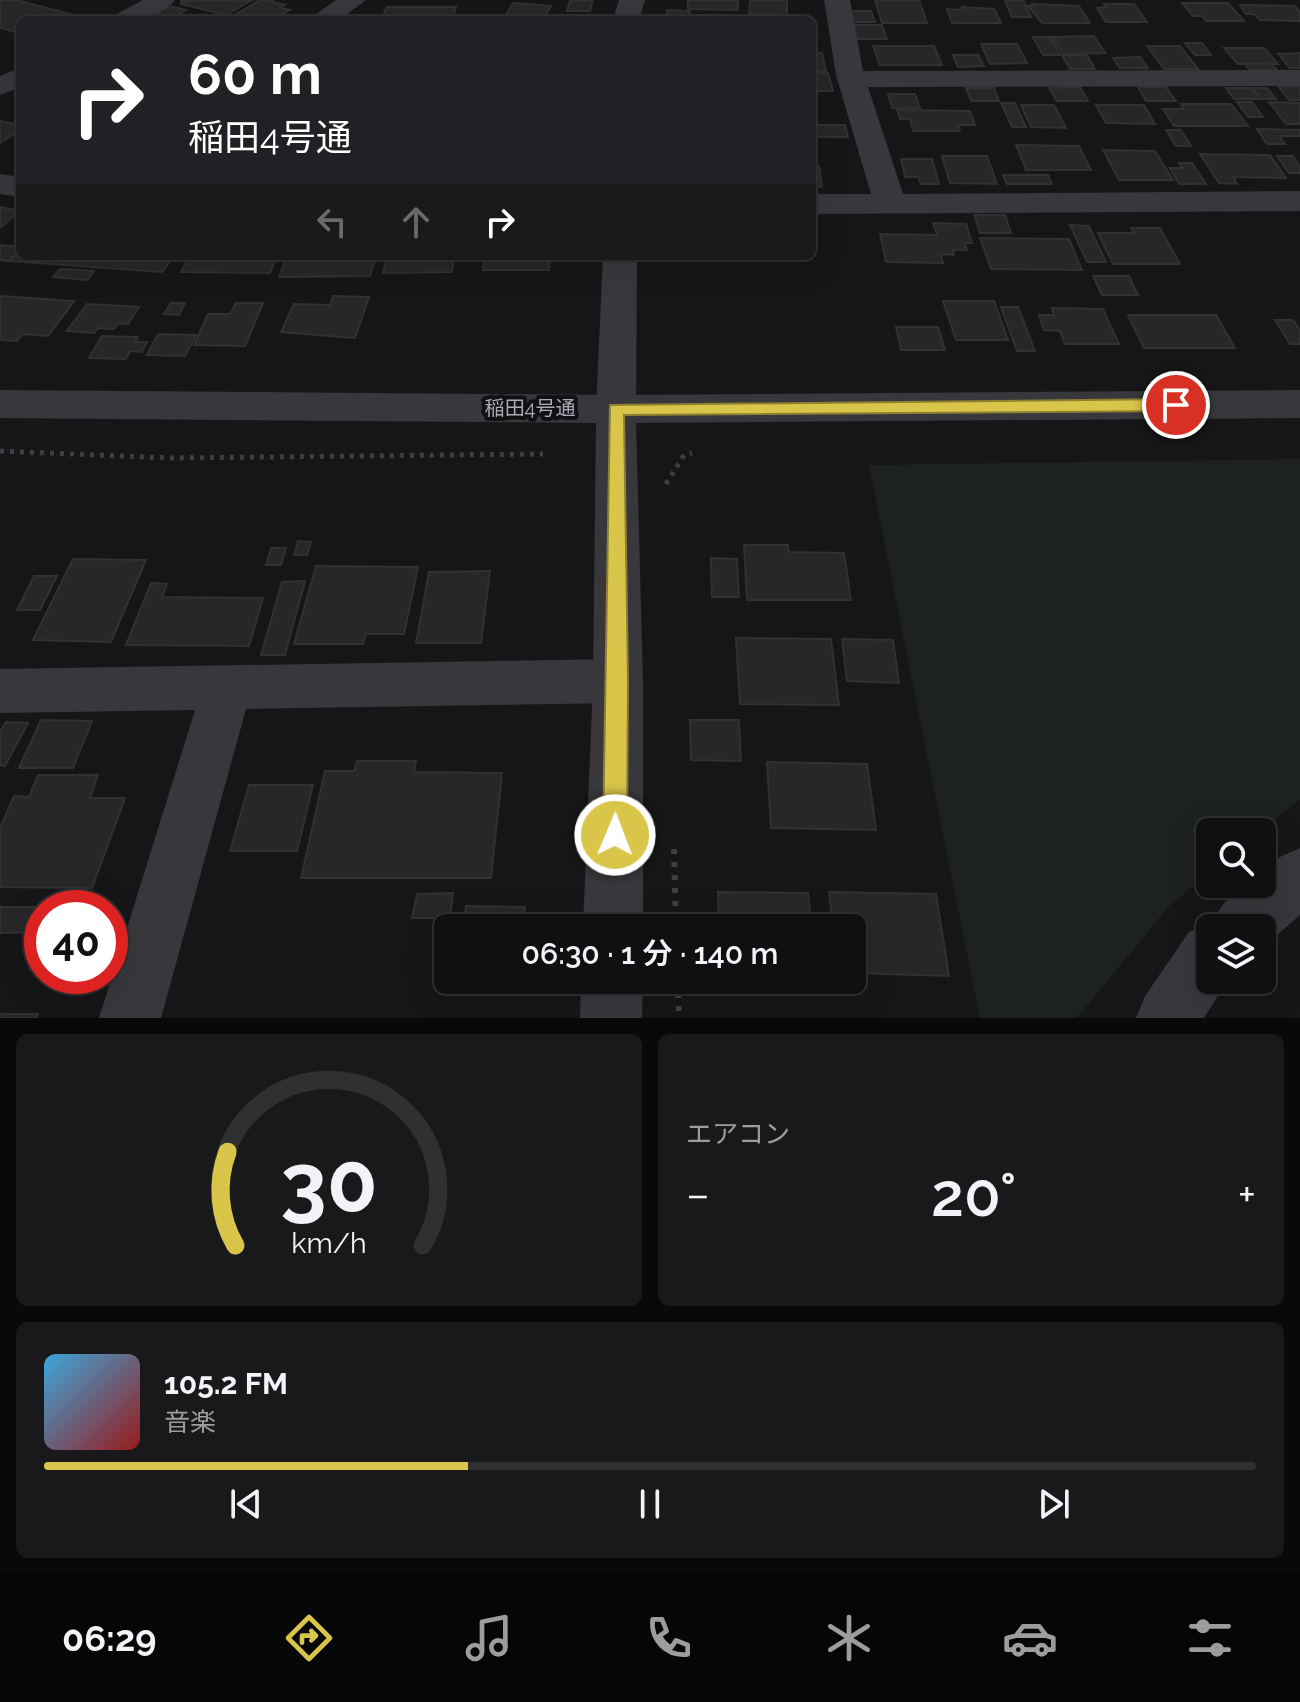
<!DOCTYPE html>
<html lang="ja">
<meta charset="utf-8">
<style>
:root{--surface:#101012;--page:#19191b;--text:#f1f3f6;--muted:#9c9d9f;--line:#303032;--accent:#dac54b}
body{margin:0;font-family:Raleway,"Noto Sans JP",sans-serif;background:var(--page);color:var(--text);height:100vh;display:flex;flex-direction:column;font-size:30px;white-space:nowrap}
*{box-sizing:border-box;margin:0}
p{font-size:26px;color:var(--muted)}
.icon{flex:none;width:44px;height:44px;fill:none;stroke:currentColor;stroke-width:2;stroke-linecap:round;stroke-linejoin:round}
.map{position:relative;height:1018px;overflow:hidden}
.panel{display:flex;flex-direction:column;gap:16px;padding:16px;background:#09090a;flex:1}
.panel>*{flex:none}
.guide{position:absolute;left:16px;top:16px;width:800px;height:244px;border-radius:12px;box-shadow:0 8px 32px #0002,0 0 0 2px var(--line);background:#202124;color:#fff;overflow:hidden}
.fabs{position:absolute;left:1196px;top:818px;display:grid;gap:16px}
.fabs a{display:grid;place-items:center;width:80px;height:80px;border-radius:12px;background:var(--surface);box-shadow:0 8px 32px #0002,0 0 0 2px var(--line);font-size:40px}
.speed{position:absolute;left:24px;top:890px;display:flex;gap:16px;font-size:40px;font-weight:700;text-align:center}
.speed>*{display:grid;place-content:center;width:104px;height:104px;border-radius:50%;background:var(--surface);box-shadow:0 8px 32px #0002,0 0 0 2px var(--line);line-height:1}
.speed .limit{border:12px solid #d22;background:#fff;color:#111}
.pin{position:absolute;display:grid;place-items:center;width:68px;height:68px;color:#fff;margin:-34px;border:4px solid #fff;border-radius:50%;box-shadow:0 2px 8px #0007}
.me{position:absolute;width:88px;margin:-44px;rotate:1deg;stroke-linejoin:round;filter:drop-shadow(0 0 6px #0008)}
.turn{display:flex;align-items:center;gap:28px;height:168px;padding:0 40px;font-size:36px}
.turn .icon{width:104px;height:104px;stroke-width:2.5}
.turn b{display:block;font-size:56px;line-height:68px}
.lanes{display:flex;align-items:center;height:76px;padding:0 40px;background:#0003;justify-content:center;gap:40px;direction:ltr}
.lanes .off{opacity:.35}
.big{font-size:60px;font-weight:600;line-height:1.1}
.panel .tile{flex:1;display:flex;flex-direction:column;justify-content:center;gap:12px;min-width:0;padding:0 28px;border-radius:12px;background:var(--page)}
.panel .dial{align-items:center;gap:0}
.dial svg{height:208px;overflow:visible;fill:none;stroke:var(--line);stroke-width:7;stroke-linecap:round;text-anchor:middle}
.dial text{fill:var(--text);stroke:none}
.song{display:flex;align-items:center;gap:24px}
.cover{width:96px;height:96px;border-radius:12px;background:linear-gradient(135deg,hsl(200 70% 55%),hsl(0 70% 35%))}
.played{height:8px;border-radius:4px;background:linear-gradient(90deg,var(--accent) 35%,var(--line) 35%)}
.keys{display:flex;justify-content:space-around;direction:ltr}
.heat{display:flex;justify-content:space-between;align-items:center;font-size:44px;direction:ltr}
.panel .tiles{flex:1;display:grid;gap:16px;grid-template-columns:1fr 1fr}
.tile:last-child{grid-column:span 2}
.trip{position:absolute;left:434px;top:914px;width:432px;height:80px;border-radius:12px;background:var(--surface);box-shadow:0 8px 32px #0002,0 0 0 2px var(--line);font-weight:600;line-height:80px;text-align:center}
.tabs{display:flex;height:128px;justify-content:space-around;align-items:center;background:#060607;color:var(--muted)}
.tabs .icon{width:56px;height:56px}
.tabs .active{color:var(--accent)}
.tabs b{font-size:36px;color:var(--text)}
.map>svg:first-child{display:block}
.green{fill:#1d221f}
.building{fill:#272629;stroke:#313033;stroke-width:2}
.lines{fill:none;stroke-linecap:round;stroke-linejoin:round}
.path-far1{stroke:#3e3e43;stroke-width:5;stroke-dasharray:4 6;stroke-linecap:butt}
.path{stroke:#3e3e43;stroke-width:6;stroke-dasharray:5 8;stroke-linecap:butt}
.minor{fill:#38383c;fill-rule:evenodd}
.tertiary{fill:#38383c;fill-rule:evenodd}
.route{fill:#dac54b;stroke:#8e8031;stroke-width:2}
.labels{text-anchor:middle;dominant-baseline:central;stroke-width:8;stroke-linejoin:round;paint-order:stroke}
.street-label{font-size:20px;fill:#aaabb6;stroke:#111113}
</style>
<div class="map">
<svg width="1300" height="1018" viewBox="0 0 1300 1018">
<rect width="100%" height="100%" fill="#161618"/>
<!-- green -->
<path class="green" d="M 1300,459 L 1300,799 L 1260,832 L 1210,832 L 1210,873 L 1170,905 L 1077,1018 L 980,1018 L 869,465 Z"/>
<!-- building -->
<g class="building">
<path d="M 0,0 L 16,0 L 93,20 L 20,20 L 20,31 L 17,32 L 0,28 Z"/>
<path d="M 252,0 L 226,15 L 181,4 L 185,2 L 180,1 Z"/>
<path d="M 260,0 L 274,0 L 271,2 L 285,5 L 280,8 L 290,10 L 270,20 L 233,16 Z"/>
<path d="M 570,0 L 593,0 L 590,11 L 567,11 Z"/>
<path d="M 688,0 L 738,0 L 738,10 L 688,9 Z"/>
<path d="M 750,0 L 787,0 L 787,15 L 749,14 Z"/>
<path d="M 875,0 L 919,0 L 927,23 L 882,23 Z"/>
<path d="M 1005,0 L 1023,0 L 1031,17 L 1012,17 Z"/>
<path d="M 513,3 L 551,6 L 543,20 L 503,20 Z"/>
<path d="M 1182,3 L 1228,3 L 1244,21 L 1206,21 L 1202,16 L 1193,16 Z"/>
<path d="M 1032,4 L 1079,6 L 1090,23 L 1042,23 L 1028,6 L 1033,6 Z"/>
<path d="M 1104,4 L 1134,4 L 1147,22 L 1106,22 L 1097,8 L 1106,7 Z"/>
<path d="M 1240,5 L 1295,6 L 1300,12 L 1300,21 L 1260,20 L 1254,14 L 1246,14 Z"/>
<path d="M 169,6 L 186,10 L 170,20 L 153,16 Z"/>
<path d="M 387,7 L 456,7 L 452,20 L 381,20 Z"/>
<path d="M 962,7 L 994,9 L 1001,23 L 952,23 L 947,9 L 963,10 Z"/>
<path d="M 667,10 L 690,11 L 690,20 L 667,20 Z"/>
<path d="M 850,11 L 871,11 L 875,22 L 854,22 Z"/>
<path d="M 853,25 L 882,25 L 887,39 L 857,39 Z"/>
<path d="M 1094,36 L 1105,53 L 1063,54 L 1052,37 Z"/>
<path d="M 1033,37 L 1050,37 L 1060,55 L 1043,55 Z"/>
<path d="M 1185,43 L 1202,43 L 1211,55 L 1195,55 Z"/>
<path d="M 981,44 L 1017,44 L 1027,63 L 990,64 Z"/>
<path d="M 873,46 L 934,46 L 942,65 L 880,65 Z"/>
<path d="M 1147,46 L 1180,46 L 1198,69 L 1164,69 Z"/>
<path d="M 1224,48 L 1264,48 L 1278,64 L 1238,64 Z"/>
<path d="M 812,53 L 822,53 L 826,71 L 812,71 Z"/>
<path d="M 1300,53 L 1300,68 L 1290,68 L 1278,54 Z"/>
<path d="M 953,55 L 978,55 L 984,66 L 958,67 Z"/>
<path d="M 1062,55 L 1087,55 L 1095,69 L 1070,69 Z"/>
<path d="M 1140,57 L 1148,68 L 1120,68 L 1113,58 Z"/>
<path d="M 1271,63 L 1277,70 L 1250,70 L 1245,64 Z"/>
<path d="M 812,73 L 828,73 L 833,91 L 812,91 Z"/>
<path d="M 1278,86 L 1300,86 L 1300,100 L 1289,100 Z"/>
<path d="M 1080,87 L 1088,101 L 1057,101 L 1049,88 Z"/>
<path d="M 1138,87 L 1166,87 L 1176,101 L 1146,101 Z"/>
<path d="M 966,88 L 994,88 L 999,101 L 971,101 Z"/>
<path d="M 1226,88 L 1252,88 L 1261,99 L 1234,99 Z"/>
<path d="M 1252,88 L 1267,88 L 1276,99 L 1261,99 Z"/>
<path d="M 888,94 L 915,94 L 920,108 L 892,108 Z"/>
<path d="M 1237,102 L 1252,102 L 1263,117 L 1248,117 Z"/>
<path d="M 1269,102 L 1300,103 L 1300,124 L 1286,124 Z"/>
<path d="M 1001,103 L 1015,103 L 1026,127 L 1012,127 Z"/>
<path d="M 1181,104 L 1231,104 L 1248,126 L 1174,126 L 1163,109 L 1184,109 Z"/>
<path d="M 1021,105 L 1054,105 L 1066,128 L 1031,127 Z"/>
<path d="M 1096,105 L 1144,105 L 1155,124 L 1106,123 Z"/>
<path d="M 897,110 L 970,111 L 975,125 L 958,125 L 960,131 L 913,131 L 910,119 L 900,119 Z"/>
<path d="M 0,121 L 20,125 L 20,130 L 0,143 Z"/>
<path d="M 816,125 L 845,125 L 848,137 L 817,137 Z"/>
<path d="M 1257,129 L 1300,130 L 1300,136 L 1279,136 L 1285,144 L 1267,144 Z"/>
<path d="M 1166,130 L 1181,130 L 1191,146 L 1176,146 Z"/>
<path d="M 1016,145 L 1079,146 L 1091,170 L 1026,170 Z"/>
<path d="M 1103,150 L 1155,151 L 1173,180 L 1119,180 Z"/>
<path d="M 1200,154 L 1270,155 L 1286,178 L 1233,177 L 1237,184 L 1219,183 Z"/>
<path d="M 942,156 L 987,156 L 997,184 L 950,183 Z"/>
<path d="M 1277,156 L 1293,156 L 1300,167 L 1300,173 L 1289,173 Z"/>
<path d="M 901,159 L 932,159 L 939,184 L 921,184 L 918,177 L 905,177 Z"/>
<path d="M 1179,163 L 1192,163 L 1206,184 L 1179,184 L 1170,168 L 1183,168 Z"/>
<path d="M 812,166 L 819,166 L 822,187 L 812,187 Z"/>
<path d="M 1003,175 L 1048,175 L 1052,184 L 1007,184 Z"/>
<path d="M 0,207 L 20,211 L 0,228 Z"/>
<path d="M 974,215 L 1005,215 L 1011,233 L 980,233 Z"/>
<path d="M 933,223 L 966,224 L 972,243 L 965,243 L 967,250 L 953,250 L 954,255 L 941,254 L 943,263 L 886,262 L 880,234 L 937,235 Z"/>
<path d="M 1070,225 L 1089,226 L 1106,262 L 1087,262 Z"/>
<path d="M 1131,228 L 1160,228 L 1180,264 L 1113,264 L 1098,233 L 1134,233 Z"/>
<path d="M 980,238 L 1069,239 L 1082,270 L 991,269 Z"/>
<path d="M 0,245 L 20,247 L 20,248 L 9,261 L 0,260 Z"/>
<path d="M 20,248 L 20,256 L 174,256 L 162,272 L 9,261 Z"/>
<path d="M 189,256 L 277,256 L 270,273 L 181,272 Z"/>
<path d="M 287,256 L 376,256 L 370,276 L 279,277 Z"/>
<path d="M 387,256 L 454,256 L 452,272 L 383,273 Z"/>
<path d="M 485,256 L 550,256 L 549,270 L 483,270 Z"/>
<path d="M 60,269 L 94,271 L 87,280 L 53,277 Z"/>
<path d="M 1093,276 L 1129,276 L 1138,295 L 1102,295 Z"/>
<path d="M 0,296 L 74,301 L 48,336 L 22,334 L 17,341 L 0,340 Z"/>
<path d="M 333,296 L 369,297 L 355,338 L 281,332 L 294,304 L 330,305 Z"/>
<path d="M 943,301 L 994,301 L 1008,340 L 956,340 Z"/>
<path d="M 171,303 L 185,303 L 179,315 L 164,314 Z"/>
<path d="M 236,303 L 263,303 L 245,346 L 194,345 L 208,314 L 230,314 Z"/>
<path d="M 87,304 L 139,307 L 128,324 L 118,323 L 114,329 L 98,328 L 94,333 L 67,331 Z"/>
<path d="M 1001,307 L 1018,307 L 1035,351 L 1017,351 Z"/>
<path d="M 1052,308 L 1103,309 L 1119,344 L 1065,344 L 1060,331 L 1044,330 L 1039,315 L 1054,315 Z"/>
<path d="M 1128,315 L 1216,315 L 1235,348 L 1144,348 Z"/>
<path d="M 1275,320 L 1293,320 L 1300,330 L 1300,344 L 1290,344 Z"/>
<path d="M 896,327 L 938,327 L 945,350 L 901,350 Z"/>
<path d="M 158,334 L 196,335 L 185,356 L 147,355 Z"/>
<path d="M 102,336 L 138,337 L 135,342 L 147,342 L 142,352 L 130,351 L 126,359 L 89,358 Z"/>
<path d="M 298,541 L 311,542 L 307,555 L 294,555 Z"/>
<path d="M 744,545 L 788,545 L 789,552 L 844,553 L 851,600 L 747,600 Z"/>
<path d="M 271,548 L 286,548 L 281,565 L 266,565 Z"/>
<path d="M 711,558 L 737,559 L 739,597 L 712,597 Z"/>
<path d="M 73,559 L 146,560 L 111,642 L 33,640 Z"/>
<path d="M 316,566 L 418,567 L 404,634 L 366,634 L 363,644 L 294,644 Z"/>
<path d="M 490,571 L 481,643 L 416,643 L 429,572 Z"/>
<path d="M 34,576 L 57,576 L 40,610 L 17,610 Z"/>
<path d="M 305,581 L 285,655 L 261,655 L 282,582 Z"/>
<path d="M 151,583 L 167,584 L 162,597 L 263,598 L 249,646 L 126,645 Z"/>
<path d="M 736,638 L 831,639 L 839,705 L 740,704 Z"/>
<path d="M 842,639 L 893,640 L 899,683 L 847,681 Z"/>
<path d="M 41,720 L 92,721 L 73,768 L 19,768 Z"/>
<path d="M 690,720 L 739,720 L 741,761 L 691,760 Z"/>
<path d="M 6,722 L 28,723 L 5,766 L 0,765 L 0,732 Z"/>
<path d="M 357,761 L 416,761 L 414,772 L 502,773 L 491,878 L 301,878 L 325,771 L 354,771 Z"/>
<path d="M 767,762 L 867,764 L 876,830 L 771,828 Z"/>
<path d="M 38,775 L 98,775 L 90,798 L 125,798 L 92,888 L 0,887 L 0,828 L 14,796 L 29,797 Z"/>
<path d="M 249,785 L 313,785 L 297,851 L 230,851 Z"/>
<path d="M 718,892 L 808,893 L 812,928 L 719,928 Z"/>
<path d="M 829,892 L 936,894 L 949,976 L 852,973 L 852,928 L 833,928 Z"/>
<path d="M 453,893 L 450,918 L 412,918 L 417,894 Z"/>
<path d="M 56,904 L 115,906 L 110,920 L 110,908 L 54,908 Z"/>
<path d="M 466,906 L 525,907 L 523,928 L 463,928 Z"/>
<path d="M 0,907 L 48,907 L 42,908 L 38,932 L 0,933 Z"/>
<path d="M 42,939 L 42,971 L 30,970 Z"/>
<path d="M 457,980 L 518,980 L 517,991 L 455,991 Z"/>
<path d="M 709,980 L 737,980 L 737,988 L 709,987 Z"/>
<path d="M 0,1014 L 38,1014 L 36,1018 L 0,1018 Z"/>
</g>
<g class="lines">
<!-- path-far1 -->
<g class="path-far1">
<path d="M 0,451 L 169,458 L 543,454"/>
<path d="M 666,484 L 684,455 L 692,453"/>
</g>
<!-- path -->
<g class="path">
<path d="M 674,849 L 676,928"/>
<path d="M 678,980 L 679,1018"/>
</g>
<!-- minor -->
<g class="minor">
<path d="M 143,0 L 175,0 C 159,20 134,20 111,20 L 115,15 Z"/>
<path d="M 336,0 L 366,0 L 339,20 L 308,20 Z"/>
<path d="M 619,0 L 645,0 L 639,20 L 613,20 Z"/>
<path d="M 824,0 L 850,0 L 863,71 L 1300,70 L 1300,86 L 868,87 L 903,194 L 1300,191 L 1300,211 L 812,214 L 812,194 L 871,194 L 836,75 Z"/>
<path d="M 20,68 L 20,87 L 0,95 L 0,76 Z"/>
<path d="M 0,174 L 20,177 L 20,197 L 0,194 Z"/>
<path d="M 603,256 L 637,256 L 636,409 L 630,419 L 616,423 L 602,419 L 596,409 Z"/>
<path d="M 618,659 L 636,666 L 643,681 L 636,696 L 618,703 L 246,709 L 161,1018 L 99,1018 L 195,710 L 0,713 L 0,669 Z"/>
<path d="M 1300,848 L 1300,915 L 1262,948 L 1262,928 L 1210,928 L 1210,980 L 1228,980 L 1204,1018 L 1136,1018 L 1145,996 L 1189,932 L 1212,924 C 1221,902 1238,884 1262,884 L 1262,871 L 1280,857 Z"/>
</g>
<!-- tertiary -->
<g class="tertiary">
<path d="M 0,390 L 616,395 L 1300,390 L 1300,418 L 636,423 L 643,681 L 643,928 L 583,928 L 593,681 L 596,423 L 0,418 Z"/>
<path d="M 581,980 L 643,980 L 642,1018 L 580,1018 Z"/>
</g>
</g>
<!-- route -->
<path class="route" d="M 1176,399 L 1184,405 L 1176,411 L 624,415 L 628,681 L 627,835 L 623,843 L 615,846 L 607,843 L 603,835 L 610,405 Z"/>
<g class="labels">
<!-- street labels -->
<g class="street-label">
<text x="530" y="408">稲田4号通</text>
</g>
</g>
</svg>
<div class="fabs">
<a><svg class="icon" aria-label="search" viewBox="0 0 24 24"><circle cx="10" cy="10" r="6"/><path d="M15 15l6 6"/></svg></a>
<a><svg class="icon" aria-label="layers" viewBox="0 0 24 24"><path d="M12 4l9 5-9 5-9-5zM3 14l9 5 9-5"/></svg></a>
</div>
<div class="speed"><div class="limit">40</div></div>
<div class="pin" style="left:1176px;top:405px;background:#d93025"><svg class="icon" aria-label="arrive" viewBox="0 0 24 24"><path d="M6 21V4h12l-3 4 3 4H6"/></svg></div>
<svg class="me" style="left:615px;top:835px" viewBox="-20 -20 40 40"><circle r="17" fill="#dac54b" stroke="#fff" stroke-width="3"/><path d="M0-11L8 9 0 5-8 9z" fill="#fff"/></svg>
<div class="trip">06:30 · 1 分 · 140 m</div>
<div class="guide">
<div class="turn"><svg class="icon" aria-label="right" viewBox="0 0 24 24"><path d="M7 20v-9h11M14 6l5 5-5 5"/></svg><div><b>60 m</b>稲田4号通</div></div>
<div class="lanes"><svg class="icon off" aria-label="left" viewBox="0 0 24 24"><path d="M17 20v-9H6M10 6l-5 5 5 5"/></svg><svg class="icon off" aria-label="ahead" viewBox="0 0 24 24"><path d="M12 20V5M6 11l6-6 6 6"/></svg><svg class="icon" aria-label="right" viewBox="0 0 24 24"><path d="M7 20v-9h11M14 6l5 5-5 5"/></svg></div>
</div>
</div>
<section class="panel">
<div class="tiles">
<div class="tile dial"><svg viewBox="0 0 100 80">
<path d="M14 69A42 42 0 1 1 86 69"/>
<path d="M14 69A42 42 0 0 1 11 33" stroke="#dac54b"/>
<text x="50" y="56" font-size="32" font-weight="700">30</text>
<text x="50" y="72" font-size="11">km/h</text>
</svg></div>
<div class="tile"><p>エアコン</p>
<div class="heat"><a>−</a><b class="big">20°</b><a>+</a></div>
</div>
<div class="tile">
<div class="song"><i class="cover"></i><div><b>105.2 FM</b><p>音楽</p></div></div>
<div class="played"></div>
<div class="keys"><svg class="icon" aria-label="previous" viewBox="0 0 24 24"><path d="M18 5L8 12l10 7zM5 5v14"/></svg><svg class="icon" aria-label="pause" viewBox="0 0 24 24"><path d="M8 5v14M16 5v14"/></svg><svg class="icon" aria-label="next" viewBox="0 0 24 24"><path d="M6 5l10 7-10 7zM19 5v14"/></svg></div>
</div>
</div>
</section>
<nav class="tabs">
<b>06:29</b>
<svg class="icon active" aria-label="directions" viewBox="0 0 24 24"><path d="M12 3l9 9-9 9-9-9zM9 14v-3h6M13 9l2 2-2 2"/></svg>
<svg class="icon" aria-label="music" viewBox="0 0 24 24"><path d="M9 18V5l10-2v13"/><circle cx="6" cy="18" r="3"/><circle cx="16" cy="16" r="3"/></svg>
<svg class="icon" aria-label="phone" viewBox="0 0 24 24"><path d="M5 4h4l2 5-3 2q2 4 5 5l2-3 5 2v4C11 20 4 13 5 4z"/></svg>
<svg class="icon" aria-label="climate" viewBox="0 0 24 24"><path d="M12 3v18M4 7l16 10M4 17L20 7"/></svg>
<svg class="icon" aria-label="car" viewBox="0 0 24 24"><path d="M5 17H2v-5l4-1 3-4h7l3 4 3 1v5h-3M9 17h6M6 11h13"/><circle cx="7" cy="17" r="2"/><circle cx="17" cy="17" r="2"/></svg>
<svg class="icon" aria-label="filters" viewBox="0 0 24 24"><path d="M4 7h16M4 17h16"/><circle cx="9" cy="7" r="2"/><circle cx="15" cy="17" r="2"/></svg>
</nav>
